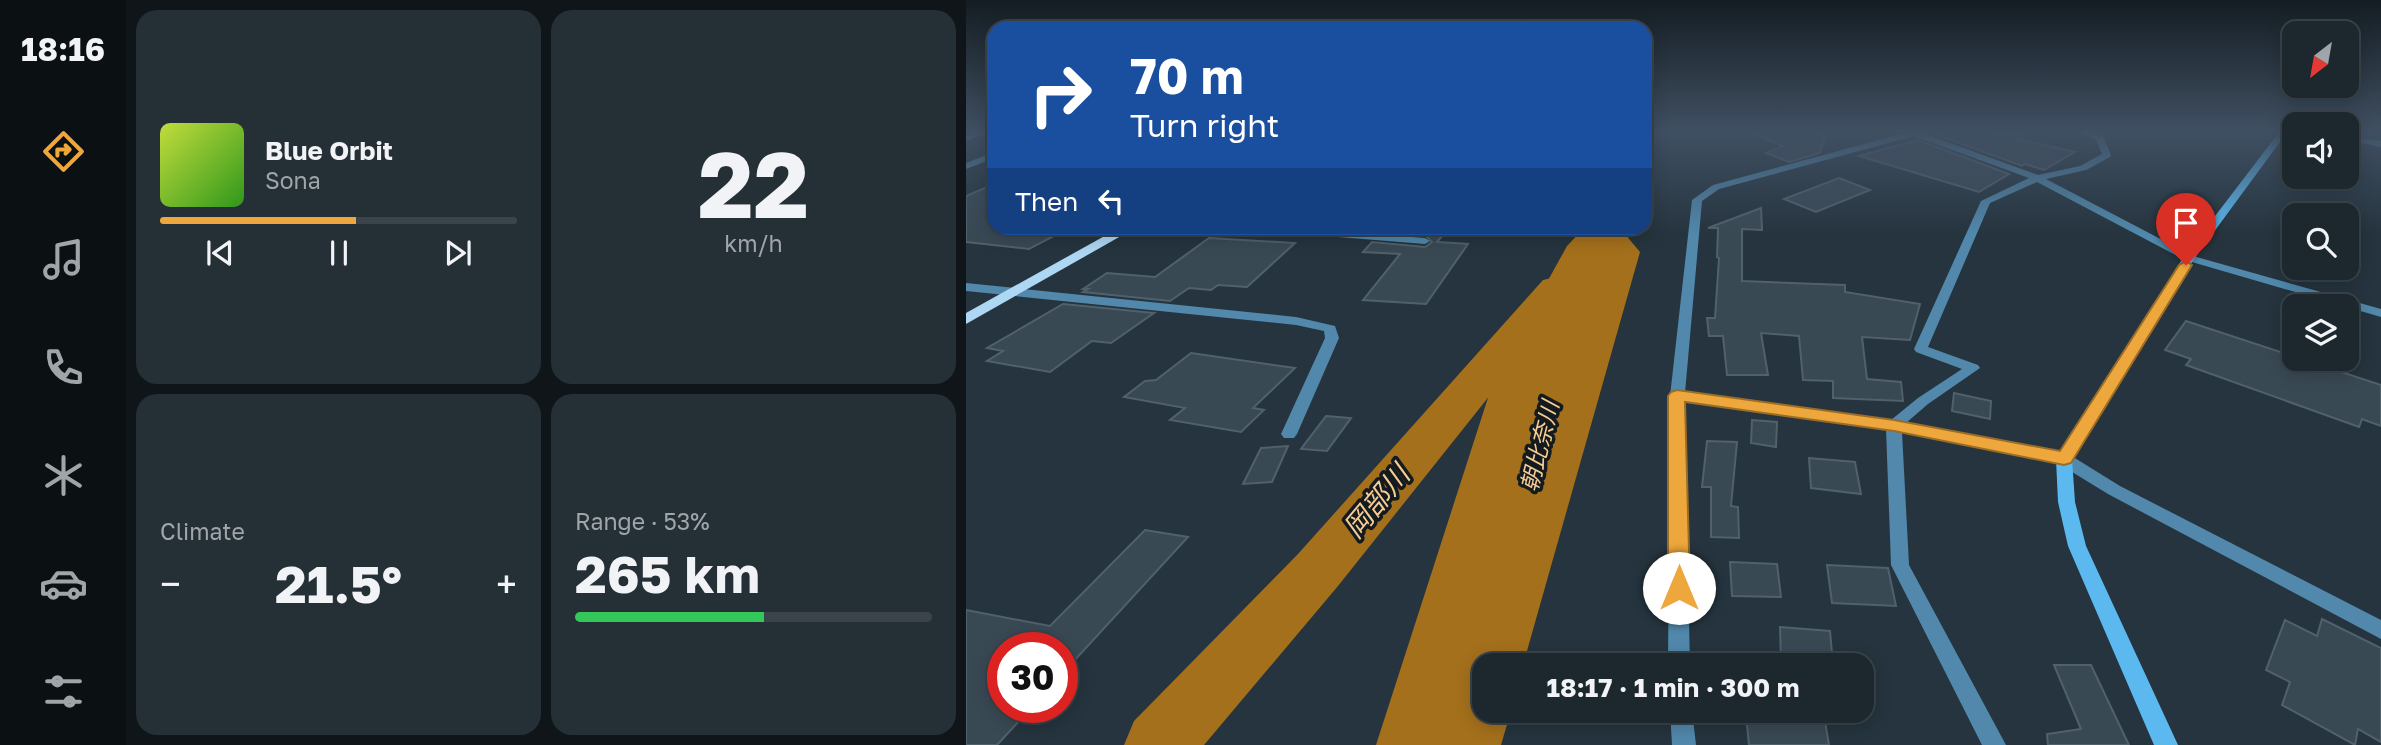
<!DOCTYPE html>
<meta charset="utf-8">
<style>
:root{--surface:#1c272e;--page:#252f36;--text:#f1f3f6;--muted:#a0a5aa;--line:#3a444a;--accent:#eea73c}
body{margin:0;font-family:"Golos Text","Noto Sans JP",sans-serif;background:var(--page);color:var(--text);height:100vh;display:flex;flex-direction:column;font-size:26px;white-space:nowrap}
*{box-sizing:border-box;margin:0}
p{font-size:23px;color:var(--muted)}
.icon{flex:none;width:38px;height:38px;fill:none;stroke:currentColor;stroke-width:2;stroke-linecap:round;stroke-linejoin:round}
.map{position:relative;flex:1;overflow:hidden}
.drawer{display:flex;flex-direction:column;gap:10px;padding:10px;background:#0f1519;width:840px}
.drawer>*{flex:none}
.hud{position:absolute;left:21px;top:21px;width:665px;height:214px;border-radius:21px;box-shadow:0 4px 18px #0003,0 0 0 2px var(--line);background:#1a4fa0;color:#fff;overflow:hidden}
.needle{width:46px;rotate:211deg}
.buttons{position:absolute;left:1316px;top:21px;display:grid;gap:14px}
.buttons a{display:grid;place-items:center;width:77px;height:77px;border-radius:14px;background:var(--surface);box-shadow:0 4px 18px #0003,0 0 0 2px var(--line);font-size:35px}
.speed{position:absolute;left:21px;top:632px;display:flex;gap:14px;font-size:35px;font-weight:700;text-align:center}
.speed>*{display:grid;place-content:center;width:91px;height:91px;border-radius:50%;background:var(--surface);box-shadow:0 4px 18px #0003,0 0 0 2px var(--line);line-height:1}
.speed .limit{border:10px solid #d22;background:#fff;color:#111}
.pin{position:absolute;display:grid;place-items:center;width:60px;height:60px;color:#fff;margin:-72px -30px;border-radius:50% 50% 50% 0;rotate:-45deg;box-shadow:0 0 7px #0007}
.pin .icon{rotate:45deg}
.me{position:absolute;width:77px;margin:-38px;rotate:0deg;stroke-linejoin:round;filter:drop-shadow(0 0 5px #0008)}
.turn{display:flex;align-items:center;gap:24px;height:147px;padding:0 28px;font-size:32px}
.turn .icon{width:91px;height:91px;stroke-width:2.5}
.turn b{display:block;font-size:49px;line-height:60px}
.then{display:flex;align-items:center;height:66px;padding:0 28px;background:#0003;gap:14px;font-size:26px}
.big{font-size:52px;font-weight:700;line-height:1.1}
.drawer .tile{flex:1;display:flex;flex-direction:column;justify-content:center;gap:10px;min-width:0;padding:0 24px;border-radius:21px;background:var(--page)}
.drawer .dial{align-items:center;gap:0}
.dial b{font-size:91px;line-height:1}
.song{display:flex;align-items:center;gap:21px}
.cover{width:84px;height:84px;border-radius:10px;background:linear-gradient(135deg,hsl(70 70% 55%),hsl(110 70% 35%))}
.played{height:7px;border-radius:4px;background:linear-gradient(90deg,var(--accent) 55%,var(--line) 55%)}
.keys{display:flex;justify-content:space-around;direction:ltr}
.heat{display:flex;justify-content:space-between;align-items:center;font-size:38px;direction:ltr}
.charge{height:10px;border-radius:5px;background:linear-gradient(90deg,#34c759 53%,var(--line) 0)}
.drawer .tiles{flex:1;display:grid;gap:10px;grid-template-columns:repeat(2,1fr)}
.trip{position:absolute;left:506px;top:653px;width:402px;height:70px;border-radius:21px;background:var(--surface);box-shadow:0 4px 18px #0003,0 0 0 2px var(--line);font-weight:700;line-height:70px;text-align:center}
main{display:flex;flex:1;min-height:0}
.tab-bar{display:flex;flex-direction:column;width:126px;justify-content:space-around;align-items:center;background:#0b1012;color:var(--muted)}
.tab-bar .icon{width:49px;height:49px}
.tab-bar .selected{color:var(--accent)}
.tab-bar b{font-size:32px;color:var(--text)}
.map>svg:first-child{display:block}
.water{fill:#a4701c}
.lines{fill:none;stroke-linecap:round;stroke-linejoin:round}
.river{fill:#a4701c;fill-rule:evenodd}
.building{fill:#394954;stroke:#50616c;stroke-width:2}
.street{fill:#5188ab;fill-rule:evenodd}
.secondary{fill:#5cb9f0;fill-rule:evenodd}
.primary{fill:#add7f3;fill-rule:evenodd}
.route{fill:#eea73c;stroke:#9b6d27;stroke-width:2}
.labels{text-anchor:middle;dominant-baseline:central;stroke-width:7;stroke-linejoin:round;paint-order:stroke}
.water-label{font-size:23px;font-style:italic;fill:#f6cb94;stroke:#141b1f}
.near-water-label{font-size:28px;font-style:italic;fill:#f6cb94;stroke:#141b1f}
</style>
<main>
<nav class="tab-bar">
<b>18:16</b>
<svg class="icon selected" aria-label="directions" viewBox="0 0 24 24"><path d="M12 3l9 9-9 9-9-9zM9 14v-3h6M13 9l2 2-2 2"/></svg>
<svg class="icon" aria-label="music" viewBox="0 0 24 24"><path d="M9 18V5l10-2v13"/><circle cx="6" cy="18" r="3"/><circle cx="16" cy="16" r="3"/></svg>
<svg class="icon" aria-label="phone" viewBox="0 0 24 24"><path d="M5 4h4l2 5-3 2q2 4 5 5l2-3 5 2v4C11 20 4 13 5 4z"/></svg>
<svg class="icon" aria-label="climate" viewBox="0 0 24 24"><path d="M12 3v18M4 7l16 10M4 17L20 7"/></svg>
<svg class="icon" aria-label="car" viewBox="0 0 24 24"><path d="M5 17H2v-5l4-1 3-4h7l3 4 3 1v5h-3M9 17h6M6 11h13"/><circle cx="7" cy="17" r="2"/><circle cx="17" cy="17" r="2"/></svg>
<svg class="icon" aria-label="filters" viewBox="0 0 24 24"><path d="M4 7h16M4 17h16"/><circle cx="9" cy="7" r="2"/><circle cx="15" cy="17" r="2"/></svg>
</nav>
<section class="drawer">
<div class="tiles">
<div class="tile">
<div class="song"><i class="cover"></i><div><b>Blue Orbit</b><p>Sona</p></div></div>
<div class="played"></div>
<div class="keys"><svg class="icon" aria-label="previous" viewBox="0 0 24 24"><path d="M18 5L8 12l10 7zM5 5v14"/></svg><svg class="icon" aria-label="pause" viewBox="0 0 24 24"><path d="M8 5v14M16 5v14"/></svg><svg class="icon" aria-label="next" viewBox="0 0 24 24"><path d="M6 5l10 7-10 7zM19 5v14"/></svg></div>
</div>
<div class="tile dial"><b>22</b><p>km/h</p></div>
<div class="tile"><p>Climate</p>
<div class="heat"><a>−</a><b class="big">21.5°</b><a>+</a></div>
</div>
<div class="tile"><p>Range · 53%</p><b class="big">265 km</b><div class="charge"></div></div>
</div>
</section>
<div class="map">
<svg width="1415" height="745" viewBox="0 0 1415 745">
<rect width="100%" height="100%" fill="#25343e"/>
<!-- water -->
<path class="water" d="M 618,228 L 654,228 L 674,252 L 557,665 L 518,665 L 518,710 L 545,711 L 535,745 L 410,745 L 529,376 L 601,246 Z"/>
<g class="lines">
<!-- river -->
<path class="river" d="M 590,277 L 603,280 L 608,288 L 603,296 L 372,586 L 238,745 L 158,745 L 168,721 L 332,554 L 577,280 Z"/>
</g>
<!-- building -->
<g class="building">
<path d="M 781,131 L 843,131 L 859,137 L 854,153 L 823,162 L 800,153 L 817,146 Z"/>
<path d="M 987,131 L 1056,135 L 1051,139 L 1109,152 L 1078,170 L 1059,164 L 1056,166 L 971,135 Z"/>
<path d="M 952,140 L 1043,174 L 1013,192 L 893,156 Z"/>
<path d="M 873,178 L 904,190 L 850,212 L 818,199 Z"/>
<path d="M 28,184 L 28,228 L 103,228 L 63,249 L 0,242 L 0,196 Z"/>
<path d="M 795,208 L 796,230 L 776,229 L 776,281 L 879,285 L 879,292 L 954,304 L 944,340 L 896,337 L 901,379 L 935,382 L 937,401 L 867,398 L 867,381 L 837,380 L 833,336 L 795,333 L 802,375 L 761,375 L 757,336 L 743,336 L 741,318 L 749,318 L 753,258 L 751,257 L 752,228 L 742,228 Z"/>
<path d="M 420,228 L 483,228 L 471,242 L 502,244 L 460,304 L 397,300 L 434,254 L 397,252 L 406,242 L 459,247 L 466,242 L 459,235 L 416,232 Z"/>
<path d="M 243,238 L 329,243 L 281,287 L 252,285 L 245,290 L 223,288 L 204,301 L 117,292 L 122,289 L 117,289 L 141,273 L 189,277 Z"/>
<path d="M 97,304 L 188,313 L 145,343 L 126,341 L 84,372 L 21,361 L 37,351 L 21,348 Z"/>
<path d="M 1220,321 L 1415,385 L 1415,426 L 1396,419 L 1393,427 L 1220,365 L 1225,359 L 1199,350 Z"/>
<path d="M 225,353 L 329,368 L 287,408 L 298,410 L 275,432 L 204,420 L 219,408 L 158,397 L 179,381 L 190,380 Z"/>
<path d="M 988,393 L 1025,401 L 1024,419 L 986,411 Z"/>
<path d="M 360,416 L 385,418 L 361,451 L 335,449 Z"/>
<path d="M 786,420 L 811,422 L 810,447 L 785,443 Z"/>
<path d="M 741,441 L 771,442 L 765,506 L 772,507 L 773,538 L 745,537 L 745,487 L 736,487 Z"/>
<path d="M 322,446 L 306,482 L 277,484 L 295,448 Z"/>
<path d="M 843,458 L 889,462 L 895,494 L 845,488 Z"/>
<path d="M 179,530 L 222,537 L 96,674 L 96,648 L 37,648 L 37,707 L 66,707 L 31,745 L 0,745 L 0,610 L 84,626 Z"/>
<path d="M 764,562 L 811,564 L 815,597 L 766,596 Z"/>
<path d="M 861,565 L 922,568 L 930,606 L 866,603 Z"/>
<path d="M 1356,619 L 1415,648 L 1415,742 L 1392,729 L 1389,745 L 1316,705 L 1324,682 L 1300,670 L 1319,620 L 1351,636 Z"/>
<path d="M 814,627 L 864,631 L 867,665 L 815,661 Z"/>
<path d="M 1088,665 L 1125,665 L 1163,745 L 1082,745 L 1081,734 L 1115,729 Z"/>
<path d="M 818,710 L 857,710 L 863,745 L 783,745 L 780,715 L 818,714 Z"/>
</g>
<g class="lines">
<!-- street -->
<g class="street">
<path d="M 14,131 L 26,131 L 0,141 L 0,136 Z"/>
<path d="M 946,131 L 969,131 L 959,134 L 1072,175 L 1114,166 L 1136,154 L 1130,140 L 1111,131 L 1123,131 L 1137,136 L 1145,155 L 1144,157 L 1120,170 L 1080,179 L 1227,256 L 1415,309 L 1415,317 L 1219,260 L 1071,182 L 1024,203 L 962,347 L 1012,365 L 1014,368 L 962,404 L 940,423 L 1104,455 L 1154,486 L 1415,620 L 1415,639 L 1142,494 L 1093,464 L 936,432 L 943,565 L 1040,745 L 1016,745 L 925,565 L 920,429 L 718,401 L 724,665 L 702,665 L 704,396 L 726,200 L 747,185 ZM 948,136 L 1063,178 L 1015,201 L 948,349 L 950,352 L 996,369 L 952,398 L 925,420 L 719,393 L 736,201 L 753,189 Z"/>
<path d="M 1381,136 L 1415,141 L 1415,147 L 1381,140 Z"/>
<path d="M 28,152 L 28,158 L 0,169 L 0,163 Z"/>
<path d="M 292,228 L 330,228 L 459,238 L 464,241 L 459,244 L 297,231 Z"/>
<path d="M 0,283 L 330,317 L 369,326 L 373,338 L 331,434 L 328,438 L 318,438 L 315,434 L 359,338 L 358,331 L 330,325 L 0,291 Z"/>
<path d="M 704,710 L 726,710 L 730,745 L 706,745 Z"/>
</g>
<!-- secondary -->
<path class="secondary" d="M 1314,131 L 1322,131 L 1228,259 L 1106,459 L 1109,502 L 1120,546 L 1212,745 L 1188,745 L 1102,546 L 1092,502 L 1090,459 L 1217,258 Z"/>
<!-- primary -->
<path class="primary" d="M 153,228 L 169,228 L 0,324 L 0,313 Z"/>
</g>
<!-- sky -->
<linearGradient id="sky" x2="0" y2="1"><stop stop-color="#141d22"/><stop offset="0.56" stop-color="#405063"/><stop offset="1" stop-color="#405063" stop-opacity="0"/></linearGradient>
<rect width="1415" height="235" fill="url(#sky)"/>
<!-- route -->
<path class="route" d="M 1220,261 L 1226,265 L 1105,463 L 1098,465 L 928,431 L 719,402 L 724,588 L 720,594 L 713,597 L 705,594 L 702,588 L 702,396 L 705,392 L 711,390 L 928,420 L 1094,451 L 1213,265 Z"/>
<g class="labels">
<!-- water labels -->
<g class="water-label">
<text transform="translate(573 446) rotate(-76)">朝比奈川</text>
</g>
<!-- near-water labels -->
<g class="near-water-label">
<text transform="translate(410 501) rotate(-50)">岡部川</text>
</g>
</g>
</svg>
<div class="buttons">
<a><svg class="needle" viewBox="-14 -14 28 28"><path d="M0-13l5 13h-10z" fill="#e53935"/><path d="M0 13l5-13h-10z" fill="#a0a5aa"/></svg></a>
<a><svg class="icon" aria-label="sound" viewBox="0 0 24 24"><path d="M4 9h4l5-4v14l-5-4H4zM17 9q2 3 0 6"/></svg></a>
<a><svg class="icon" aria-label="search" viewBox="0 0 24 24"><circle cx="10" cy="10" r="6"/><path d="M15 15l6 6"/></svg></a>
<a><svg class="icon" aria-label="layers" viewBox="0 0 24 24"><path d="M12 4l9 5-9 5-9-5zM3 14l9 5 9-5"/></svg></a>
</div>
<div class="speed"><div class="limit">30</div></div>
<div class="pin" style="left:1220px;top:265px;background:#d93025"><svg class="icon" aria-label="arrive" viewBox="0 0 24 24"><path d="M6 21V4h12l-3 4 3 4H6"/></svg></div>
<svg class="me" style="left:713px;top:588px" viewBox="-20 -20 40 40"><circle r="19" fill="#fff"/><path d="M0-13L10 11 0 6-10 11z" fill="#eea73c"/></svg>
<div class="trip">18:17 · 1 min · 300 m</div>
<div class="hud">
<div class="turn"><svg class="icon" aria-label="right" viewBox="0 0 24 24"><path d="M7 20v-9h11M14 6l5 5-5 5"/></svg><div><b>70 m</b>Turn right</div></div>
<div class="then">Then<svg class="icon" aria-label="left" viewBox="0 0 24 24"><path d="M17 20v-9H6M10 6l-5 5 5 5"/></svg></div>
</div>
</div>
</main>
